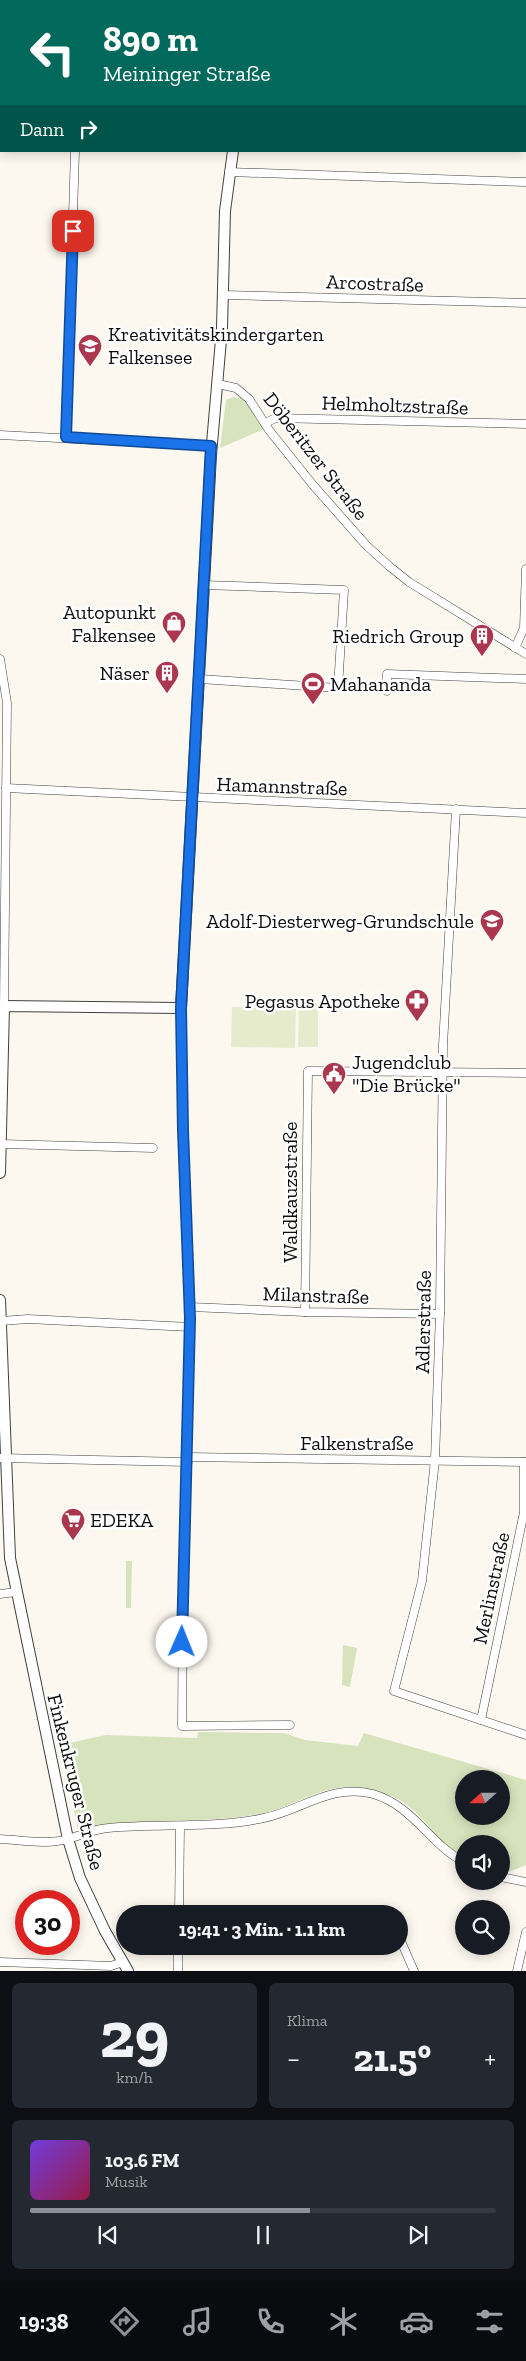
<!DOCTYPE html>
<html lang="de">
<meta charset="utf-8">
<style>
:root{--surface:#171b24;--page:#242831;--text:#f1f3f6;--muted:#9ea1a6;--line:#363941;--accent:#8c9099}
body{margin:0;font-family:"Zilla Slab",serif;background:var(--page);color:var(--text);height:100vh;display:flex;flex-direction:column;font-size:19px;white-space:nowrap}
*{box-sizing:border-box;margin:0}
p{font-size:16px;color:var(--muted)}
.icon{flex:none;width:28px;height:28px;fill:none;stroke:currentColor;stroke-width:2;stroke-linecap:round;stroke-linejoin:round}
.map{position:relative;height:1971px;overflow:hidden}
.sheet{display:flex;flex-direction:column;gap:12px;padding:12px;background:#0d0f14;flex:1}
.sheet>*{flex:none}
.hud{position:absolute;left:0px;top:0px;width:526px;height:152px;box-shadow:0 2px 12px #0003;background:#00695c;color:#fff;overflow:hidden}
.needle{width:32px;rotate:249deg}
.buttons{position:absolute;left:455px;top:1770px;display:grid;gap:10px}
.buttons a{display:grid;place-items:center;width:55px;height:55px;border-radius:50%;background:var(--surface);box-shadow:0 2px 12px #0003;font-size:25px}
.speed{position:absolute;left:15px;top:1890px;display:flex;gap:10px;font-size:25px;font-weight:700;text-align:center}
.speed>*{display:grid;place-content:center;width:65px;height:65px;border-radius:50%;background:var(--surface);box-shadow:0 2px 12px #0003;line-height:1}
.speed .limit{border:8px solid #d22;background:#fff;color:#111}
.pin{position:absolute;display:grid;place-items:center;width:42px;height:42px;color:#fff;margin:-21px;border-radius:10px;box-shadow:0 2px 8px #0006}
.me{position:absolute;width:55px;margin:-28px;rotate:1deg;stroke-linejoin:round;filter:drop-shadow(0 0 4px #0008)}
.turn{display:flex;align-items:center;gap:18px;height:105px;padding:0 20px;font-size:22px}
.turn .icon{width:65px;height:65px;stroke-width:2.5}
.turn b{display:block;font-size:35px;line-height:42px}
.then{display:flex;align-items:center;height:48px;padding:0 20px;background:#0003;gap:10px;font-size:19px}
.big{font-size:38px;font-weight:700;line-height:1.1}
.sheet .card{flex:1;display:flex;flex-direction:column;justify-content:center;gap:8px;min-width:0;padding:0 18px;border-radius:8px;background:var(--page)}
.sheet .dial{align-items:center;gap:0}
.dial b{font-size:65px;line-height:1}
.song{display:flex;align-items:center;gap:15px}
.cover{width:60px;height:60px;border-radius:8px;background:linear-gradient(135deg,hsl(260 70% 55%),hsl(340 70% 35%))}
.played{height:5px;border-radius:2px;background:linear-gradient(90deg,var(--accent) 60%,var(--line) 60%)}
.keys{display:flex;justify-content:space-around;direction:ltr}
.heat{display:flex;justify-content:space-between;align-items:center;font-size:28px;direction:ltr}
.sheet .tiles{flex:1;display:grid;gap:12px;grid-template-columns:1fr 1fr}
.card:last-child{grid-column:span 2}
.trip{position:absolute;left:116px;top:1905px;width:292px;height:50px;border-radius:25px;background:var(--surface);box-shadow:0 2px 12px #0003;font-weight:700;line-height:50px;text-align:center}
.menu{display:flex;height:80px;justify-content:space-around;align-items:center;background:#090b0e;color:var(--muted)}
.menu .icon{width:35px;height:35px}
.menu .current{color:var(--accent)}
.menu b{font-size:22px;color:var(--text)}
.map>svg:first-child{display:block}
.green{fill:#d6e3bd;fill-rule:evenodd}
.pitch{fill:#e6ebce}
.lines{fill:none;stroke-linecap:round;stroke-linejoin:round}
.minor-casing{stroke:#404040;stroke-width:9}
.tertiary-casing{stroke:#404040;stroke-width:12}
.minor{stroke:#fff;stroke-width:8}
.tertiary{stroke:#fff;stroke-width:10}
.route-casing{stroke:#114b97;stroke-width:12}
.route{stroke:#1a73e8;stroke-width:9}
.labels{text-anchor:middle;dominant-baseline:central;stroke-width:5;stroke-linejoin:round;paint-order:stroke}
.street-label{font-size:20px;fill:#0d0d0d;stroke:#fff}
.poi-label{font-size:20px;fill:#0d0d0d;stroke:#fff;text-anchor:end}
</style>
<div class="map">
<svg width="526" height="1971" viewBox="0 0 526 1971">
<rect width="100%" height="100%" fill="#fdf8ef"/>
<!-- green -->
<g class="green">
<path d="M 233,397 L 241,398 L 250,407 L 264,429 L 220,448 L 226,400 Z"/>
<path d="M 126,1561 L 132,1561 L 131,1608 L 126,1608 Z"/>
<path d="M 343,1645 L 357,1648 L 350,1687 L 342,1685 Z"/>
<path d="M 198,1732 L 284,1733 L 305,1740 L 358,1746 L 364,1733 L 526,1780 L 526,1865 L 506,1873 L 501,1872 L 501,1844 L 464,1844 L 464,1857 C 457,1852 448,1847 442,1841 C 427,1826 412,1803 391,1796 C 376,1791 358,1786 343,1787 C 314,1790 288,1809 259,1814 C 200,1825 137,1816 78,1830 L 60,1745 L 106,1735 L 197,1738 ZM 464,1779 L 501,1779 L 501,1816 L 464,1816 Z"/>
</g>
<!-- pitch -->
<g class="pitch">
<path d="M 299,1004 L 318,1004 L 318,1047 L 298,1047 Z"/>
<path d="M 232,1007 L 296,1008 L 295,1048 L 231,1047 Z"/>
</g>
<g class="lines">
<defs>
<g id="minor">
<path d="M 80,1 L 80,0"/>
<path d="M 525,66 L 526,66"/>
<path d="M 229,172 L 526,182"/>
<path d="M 223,295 L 526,303"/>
<path d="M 218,384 L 236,388 L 249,399 L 269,430 L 313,485 L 366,545 L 389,566 L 409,582 L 526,654"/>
<path d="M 265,423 L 276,418 L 526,424"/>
<path d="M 0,435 L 211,446"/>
<path d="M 66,437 L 75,151"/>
<path d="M 515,648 L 524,628 L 526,569"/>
<path d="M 0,659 L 7,703 L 4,1006"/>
<path d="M 200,679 L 338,688 L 344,590 L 204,585"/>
<path d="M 387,691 L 387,674 L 526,679"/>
<path d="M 6,788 L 526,813"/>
<path d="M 456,809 L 443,1045 L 440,1312 L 435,1460 L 422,1581 L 394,1691 L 526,1735"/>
<path d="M 181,1008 L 183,1145 L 190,1307 L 183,1581 L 182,1726 L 290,1725"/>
<path d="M 1,1144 L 153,1148"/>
<path d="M 190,1307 L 305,1312 L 440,1314"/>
<path d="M 305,1312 L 308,1071 L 526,1073"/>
<path d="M 1,1321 L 28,1319 L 190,1327"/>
<path d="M 188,1457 L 526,1462"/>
<path d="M 0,1458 L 188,1462"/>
<path d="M 0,1594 L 16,1592"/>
<path d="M 481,1720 L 524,1512 L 524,1462"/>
<path d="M 0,1839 C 21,1840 48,1845 68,1839 C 82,1835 94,1829 108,1828 C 160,1823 213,1829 264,1818 C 302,1810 332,1783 373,1794 C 414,1806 429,1844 464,1862"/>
<path d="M 501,1877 L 526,1882"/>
<path d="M 179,1910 L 282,1914"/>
<path d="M 179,1914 L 180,1826"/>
<path d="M 400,1939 L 414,1971"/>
<path d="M 0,1962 L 111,1966 L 123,1962"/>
<path d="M 178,1971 L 178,1946"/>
<path d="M 517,1971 L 526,1932"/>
</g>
<g id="tertiary">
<path d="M 239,0 L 240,1"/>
<path d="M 0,1173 L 4,1006 L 181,1008 L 211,455 L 222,328 L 225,211 L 233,151"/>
<path d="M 0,1300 L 10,1558 L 68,1839 L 80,1878 L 105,1931 L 128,1971"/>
</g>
</defs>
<!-- minor casing -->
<use href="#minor" class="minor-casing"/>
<!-- tertiary casing -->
<use href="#tertiary" class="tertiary-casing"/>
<!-- minor -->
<use href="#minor" class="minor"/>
<!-- tertiary -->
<use href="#tertiary" class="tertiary"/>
</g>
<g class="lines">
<defs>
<path id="route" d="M 73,231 L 66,437 L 211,446 L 181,1008 L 183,1130 L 190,1318 L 182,1642"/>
</defs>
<!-- route casing -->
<use href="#route" class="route-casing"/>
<!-- route -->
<use href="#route" class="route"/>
</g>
<!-- icons -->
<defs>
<symbol id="school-pin" viewBox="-11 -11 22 30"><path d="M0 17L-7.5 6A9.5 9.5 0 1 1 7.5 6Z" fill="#ab374e" stroke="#fff"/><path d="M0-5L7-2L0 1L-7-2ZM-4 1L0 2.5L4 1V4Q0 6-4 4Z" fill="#fff"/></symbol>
<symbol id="shop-pin" viewBox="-11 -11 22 30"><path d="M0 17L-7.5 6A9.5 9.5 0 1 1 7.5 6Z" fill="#ab374e" stroke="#fff"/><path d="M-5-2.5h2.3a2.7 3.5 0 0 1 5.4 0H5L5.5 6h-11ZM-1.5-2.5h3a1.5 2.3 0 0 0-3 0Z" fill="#fff"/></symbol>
<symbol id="building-pin" viewBox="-11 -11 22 30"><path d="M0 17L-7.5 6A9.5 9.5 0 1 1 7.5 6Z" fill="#ab374e" stroke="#fff"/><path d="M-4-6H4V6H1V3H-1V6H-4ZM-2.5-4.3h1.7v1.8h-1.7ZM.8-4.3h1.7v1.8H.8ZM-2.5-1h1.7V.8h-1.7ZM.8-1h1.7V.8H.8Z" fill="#fff"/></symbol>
<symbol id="stadium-pin" viewBox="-11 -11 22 30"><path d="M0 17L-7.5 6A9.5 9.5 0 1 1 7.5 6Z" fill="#ab374e" stroke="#fff"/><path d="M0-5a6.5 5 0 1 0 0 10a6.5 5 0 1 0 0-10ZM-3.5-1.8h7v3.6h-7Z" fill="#fff"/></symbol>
<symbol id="pharmacy-pin" viewBox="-11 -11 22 30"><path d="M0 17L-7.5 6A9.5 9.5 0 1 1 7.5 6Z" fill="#ab374e" stroke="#fff"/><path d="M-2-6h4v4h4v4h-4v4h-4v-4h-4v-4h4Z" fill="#fff"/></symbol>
<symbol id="civic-pin" viewBox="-11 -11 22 30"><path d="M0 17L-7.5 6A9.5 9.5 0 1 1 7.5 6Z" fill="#ab374e" stroke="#fff"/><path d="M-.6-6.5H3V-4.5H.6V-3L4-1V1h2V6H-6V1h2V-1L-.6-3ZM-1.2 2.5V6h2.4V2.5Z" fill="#fff"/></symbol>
<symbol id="supermarket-pin" viewBox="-11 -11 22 30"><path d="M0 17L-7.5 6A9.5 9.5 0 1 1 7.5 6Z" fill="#ab374e" stroke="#fff"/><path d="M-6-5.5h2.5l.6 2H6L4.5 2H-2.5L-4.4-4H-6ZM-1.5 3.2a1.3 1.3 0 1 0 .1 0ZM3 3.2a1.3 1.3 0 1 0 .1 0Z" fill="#fff"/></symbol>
</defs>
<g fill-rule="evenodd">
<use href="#school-pin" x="76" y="332" width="28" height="38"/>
<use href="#shop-pin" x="160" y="609" width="28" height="38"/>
<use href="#building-pin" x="468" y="622" width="28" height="38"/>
<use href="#building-pin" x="153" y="659" width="28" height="38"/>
<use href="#stadium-pin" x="299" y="670" width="28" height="38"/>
<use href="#school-pin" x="478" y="907" width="28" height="38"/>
<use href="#pharmacy-pin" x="403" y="987" width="28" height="38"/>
<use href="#civic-pin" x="320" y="1060" width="28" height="38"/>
<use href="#supermarket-pin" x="59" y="1506" width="28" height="38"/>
</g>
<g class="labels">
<!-- street labels -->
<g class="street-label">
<text transform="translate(375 283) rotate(2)">Arcostraße</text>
<text transform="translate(395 405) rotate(2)">Helmholtzstraße</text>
<text transform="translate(316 456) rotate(52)">Döberitzer Straße</text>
<text transform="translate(282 786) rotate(2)">Hamannstraße</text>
<text transform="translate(290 1192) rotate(-90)">Waldkauzstraße</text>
<text transform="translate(316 1295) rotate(2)">Milanstraße</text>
<text transform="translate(423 1322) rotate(-89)">Adlerstraße</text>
<text x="357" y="1443">Falkenstraße</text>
<text transform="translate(491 1588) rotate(-78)">Merlinstraße</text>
<text transform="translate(76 1782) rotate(76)">Finkenkruger Straße</text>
</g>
<!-- poi labels -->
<g class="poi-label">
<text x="108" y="334" text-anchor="start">Kreativitätskindergarten<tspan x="108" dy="23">Falkensee</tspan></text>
<text x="156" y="612">Autopunkt<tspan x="156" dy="23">Falkensee</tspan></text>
<text x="464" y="636">Riedrich Group</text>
<text x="150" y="673">Näser</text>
<text x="330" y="684" text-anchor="start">Mahananda</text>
<text x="474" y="921">Adolf-Diesterweg-Grundschule</text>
<text x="400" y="1001">Pegasus Apotheke</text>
<text x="352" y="1062" text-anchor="start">Jugendclub<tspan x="352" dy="23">"Die Brücke"</tspan></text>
<text x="90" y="1520" text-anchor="start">EDEKA</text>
</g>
</g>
</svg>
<div class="buttons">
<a><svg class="needle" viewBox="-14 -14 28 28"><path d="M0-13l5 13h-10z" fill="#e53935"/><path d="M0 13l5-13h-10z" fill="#9ea1a6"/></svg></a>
<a><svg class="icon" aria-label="sound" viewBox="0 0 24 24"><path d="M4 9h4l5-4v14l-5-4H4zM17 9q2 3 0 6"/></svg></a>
<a><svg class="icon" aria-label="search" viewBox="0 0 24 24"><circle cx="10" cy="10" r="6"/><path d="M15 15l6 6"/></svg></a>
</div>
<div class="speed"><div class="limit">30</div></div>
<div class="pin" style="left:73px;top:231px;background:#d93025"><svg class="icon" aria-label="arrive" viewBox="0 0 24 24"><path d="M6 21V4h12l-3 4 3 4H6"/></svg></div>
<svg class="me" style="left:182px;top:1642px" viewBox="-20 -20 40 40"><circle r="19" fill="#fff"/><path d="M0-13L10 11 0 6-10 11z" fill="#1a73e8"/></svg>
<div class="trip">19:41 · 3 Min. · 1.1 km</div>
<div class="hud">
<div class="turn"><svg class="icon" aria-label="left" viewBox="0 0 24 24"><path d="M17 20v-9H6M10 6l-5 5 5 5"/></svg><div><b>890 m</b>Meininger Straße</div></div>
<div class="then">Dann<svg class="icon" aria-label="right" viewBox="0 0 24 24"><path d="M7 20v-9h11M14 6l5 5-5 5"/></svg></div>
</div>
</div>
<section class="sheet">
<div class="tiles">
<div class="card dial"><b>29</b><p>km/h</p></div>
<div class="card"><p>Klima</p>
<div class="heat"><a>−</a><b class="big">21.5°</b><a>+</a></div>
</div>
<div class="card">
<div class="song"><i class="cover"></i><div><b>103.6 FM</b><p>Musik</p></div></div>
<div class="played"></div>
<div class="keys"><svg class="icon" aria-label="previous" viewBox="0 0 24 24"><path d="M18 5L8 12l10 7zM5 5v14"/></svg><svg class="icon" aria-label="pause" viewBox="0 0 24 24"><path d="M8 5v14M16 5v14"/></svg><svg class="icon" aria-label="next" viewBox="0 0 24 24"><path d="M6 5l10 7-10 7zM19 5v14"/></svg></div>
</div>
</div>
</section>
<nav class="menu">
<b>19:38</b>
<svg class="icon current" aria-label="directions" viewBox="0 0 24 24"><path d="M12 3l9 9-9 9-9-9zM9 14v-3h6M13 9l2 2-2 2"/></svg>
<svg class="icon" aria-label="music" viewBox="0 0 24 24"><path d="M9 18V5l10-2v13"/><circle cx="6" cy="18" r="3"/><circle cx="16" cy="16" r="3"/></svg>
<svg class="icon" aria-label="phone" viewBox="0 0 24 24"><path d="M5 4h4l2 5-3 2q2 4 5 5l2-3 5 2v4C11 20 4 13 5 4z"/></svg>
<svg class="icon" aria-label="climate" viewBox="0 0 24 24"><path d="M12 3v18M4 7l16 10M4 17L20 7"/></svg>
<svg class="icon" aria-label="car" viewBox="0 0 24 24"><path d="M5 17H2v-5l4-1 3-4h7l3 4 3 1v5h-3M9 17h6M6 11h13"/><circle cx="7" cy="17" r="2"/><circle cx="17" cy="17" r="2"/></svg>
<svg class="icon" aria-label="filters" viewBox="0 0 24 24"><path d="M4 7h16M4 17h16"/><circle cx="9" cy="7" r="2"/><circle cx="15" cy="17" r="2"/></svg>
</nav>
